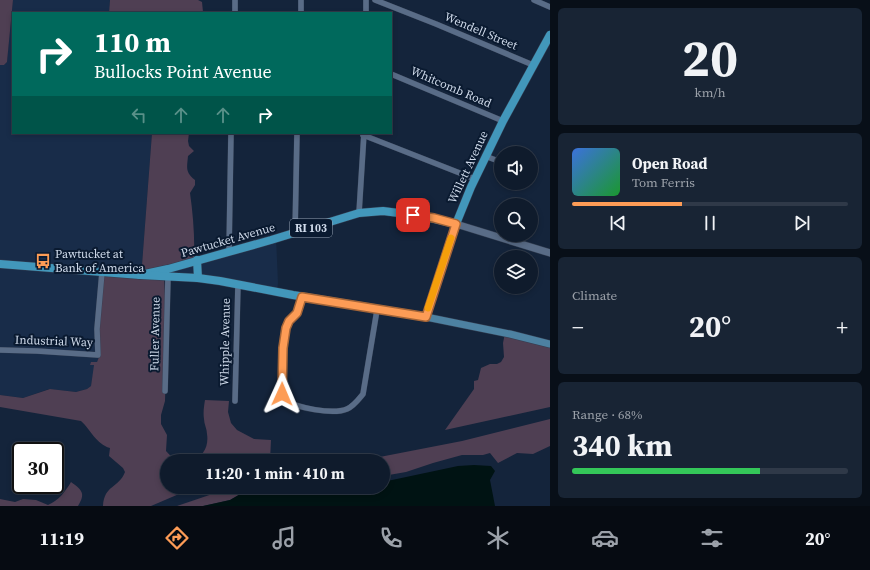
<!DOCTYPE html>
<meta charset="utf-8">
<style>
:root{--surface:#0f1b2c;--page:#182434;--text:#f1f3f6;--muted:#9ba1a9;--line:#2f3948;--accent:#fd9c56}
body{margin:0;font-family:"Source Serif 4",serif;background:var(--page);color:var(--text);height:100vh;display:flex;flex-direction:column;font-size:15px;white-space:nowrap}
*{box-sizing:border-box;margin:0}
p{font-size:13px;color:var(--muted)}
.icon{flex:none;width:22px;height:22px;fill:none;stroke:currentColor;stroke-width:2;stroke-linecap:round;stroke-linejoin:round}
.map{position:relative;flex:1;overflow:hidden}
.drawer{display:flex;flex-direction:column;gap:8px;padding:8px;background:#080f18;width:320px}
.drawer>*{flex:none}
.hud{position:absolute;left:12px;top:12px;width:380px;height:122px;border-radius:0px;box-shadow:0 2px 6px #0003,0 0 0 1px var(--line);background:#00695c;color:#fff;overflow:hidden}
.fabs{position:absolute;left:494px;top:146px;display:grid;gap:8px}
.fabs a{display:grid;place-items:center;width:44px;height:44px;border-radius:50%;background:var(--surface);box-shadow:0 2px 6px #0003,0 0 0 1px var(--line);font-size:20px}
.speed{position:absolute;left:12px;top:442px;display:flex;gap:8px;font-size:20px;font-weight:700;text-align:center}
.speed>*{display:grid;place-content:center;width:52px;height:52px;border-radius:50%;background:var(--surface);box-shadow:0 2px 6px #0003,0 0 0 1px var(--line);line-height:1}
.speed .limit{border:2px solid #111;border-radius:6px;background:#fff;color:#111}
.pin{position:absolute;display:grid;place-items:center;width:34px;height:34px;color:#fff;margin:-17px;border-radius:8px;box-shadow:0 2px 6px #0006}
.me{position:absolute;width:44px;margin:-22px;rotate:1deg;stroke-linejoin:round;filter:drop-shadow(0 0 3px #0008)}
.turn{display:flex;align-items:center;gap:14px;height:84px;padding:0 16px;font-size:18px}
.turn .icon{width:52px;height:52px;stroke-width:2.5}
.turn b{display:block;font-size:28px;line-height:34px}
.lanes{display:flex;align-items:center;height:38px;padding:0 16px;background:#0003;justify-content:center;gap:20px;direction:ltr}
.lanes .off{opacity:.35}
.big{font-size:30px;font-weight:700;line-height:1.1}
.drawer .widget{flex:1;display:flex;flex-direction:column;justify-content:center;gap:6px;min-width:0;padding:0 14px;border-radius:6px;background:var(--page)}
.drawer .dial{align-items:center;gap:0}
.dial b{font-size:52px;line-height:1}
.song{display:flex;align-items:center;gap:12px}
.cover{width:48px;height:48px;border-radius:6px;background:linear-gradient(135deg,hsl(220 70% 55%),hsl(130 70% 35%))}
.played{height:4px;border-radius:2px;background:linear-gradient(90deg,var(--accent) 40%,var(--line) 40%)}
.keys{display:flex;justify-content:space-around;direction:ltr}
.heat{display:flex;justify-content:space-between;align-items:center;font-size:22px;direction:ltr}
.charge{height:6px;border-radius:3px;background:linear-gradient(90deg,#34c759 68%,var(--line) 0)}
.trip{position:absolute;left:160px;top:454px;width:230px;height:40px;border-radius:20px;background:var(--surface);box-shadow:0 2px 6px #0003,0 0 0 1px var(--line);font-weight:700;line-height:40px;text-align:center}
.dock{display:flex;height:64px;justify-content:space-around;align-items:center;background:#060b12;color:var(--muted)}
.dock .icon{width:28px;height:28px}
.dock .active{color:var(--accent)}
.dock b{font-size:18px;color:var(--text)}
main{display:flex;flex:1;min-height:0}
.map>svg:first-child{display:block}
.built{fill:#182c49}
.green{fill:#4f3f53}
.water{fill:#001313}
.lines{fill:none;stroke-linecap:round;stroke-linejoin:round}
.minor-casing{stroke:#333e51;stroke-width:6}
.tertiary-casing{stroke:#333e51;stroke-width:8}
.secondary-casing{stroke:#333e51;stroke-width:8}
.primary-casing{stroke:#333e51;stroke-width:9}
.minor{stroke:#596c87;stroke-width:5.5}
.tertiary{stroke:#596c87;stroke-width:7}
.secondary{stroke:#4d81a1;stroke-width:7}
.primary{stroke:#4297bb;stroke-width:8}
.route-casing{stroke:#a46538;stroke-width:10}
.route{stroke:#fd9c56;stroke-width:7}
.slow{stroke:#f59e0b;stroke-width:7}
.labels{text-anchor:middle;dominant-baseline:central;stroke-width:4;stroke-linejoin:round;paint-order:stroke}
.shield{fill:#0a1a30;stroke:#95a1b3;stroke-width:1}
.shield-label{font-size:11px;font-weight:bold;fill:#d0dbeb}
.street-label{font-size:12px;fill:#d0dbeb;stroke:#0a1a30}
.poi-label{font-size:12px;fill:#d0dbeb;stroke:#0a1a30;text-anchor:start}
</style>
<main>
<div class="map">
<svg width="550" height="506" viewBox="0 0 550 506">
<rect width="100%" height="100%" fill="#14243b"/>
<!-- built -->
<g class="built">
<path d="M 13,0 L 110,0 L 109,13 L 13,13 L 13,133 L 152,133 L 142,265 L 133,273 L 97,362 L 90,365 L 95,364 L 91,386 L 87,389 L 76,392 L 49,389 L 23,398 L 0,395 L 0,65 L 4,65 L 7,62 Z"/>
<path d="M 276,237 L 278,283 L 277,292 L 153,271 Z"/>
</g>
<!-- green -->
<g class="green">
<path d="M 0,0 L 13,0 L 7,62 L 4,65 L 0,65 Z"/>
<path d="M 110,0 L 198,0 L 202,2 L 203,12 L 200,13 L 109,13 Z"/>
<path d="M 152,133 L 189,133 L 188,141 L 189,146 L 194,151 L 188,156 C 187,168 185,172 195,180 L 195,185 L 190,193 C 193,214 195,238 194,260 L 181,265 L 164,276 L 167,334 L 165,401 L 161,415 L 161,424 L 167,435 L 166,451 C 170,456 177,461 184,461 L 167,461 L 167,487 L 205,487 L 179,494 L 151,506 L 103,506 C 104,485 119,488 125,472 L 123,468 L 109,456 L 110,448 C 96,444 91,430 81,421 L 0,407 L 0,395 L 23,398 L 50,389 L 76,392 L 87,389 L 91,386 L 94,365 L 90,365 L 91,362 L 97,362 L 99,357 L 101,272 L 133,273 L 142,265 Z"/>
<path d="M 505,333 L 550,344 L 550,407 L 445,430 L 474,389 L 474,381 L 478,380 L 481,368 L 490,364 L 497,364 L 501,362 L 504,357 L 503,343 Z"/>
<path d="M 205,400 L 229,401 L 228,412 L 231,423 L 237,430 L 254,439 L 271,440 L 270,461 L 191,461 C 203,457 209,447 207,434 C 207,429 204,424 204,419 C 203,413 204,406 205,400 Z"/>
<path d="M 550,419 L 550,446 L 533,454 L 517,453 L 498,463 L 490,453 L 483,455 L 462,455 L 433,463 L 406,472 L 383,476 L 383,461 L 359,461 L 462,441 Z"/>
<path d="M 71,482 C 82,490 86,493 78,506 L 0,506 L 0,499 L 15,502 L 23,499 L 36,500 L 48,505 C 59,500 65,492 71,482 Z"/>
<path d="M 233,487 L 263,487 L 249,489 L 230,500 L 203,506 L 177,506 Z"/>
</g>
<!-- water -->
<path class="water" d="M 474,465 L 491,466 L 495,471 L 490,480 L 495,506 L 203,506 L 230,500 L 249,489 L 263,487 L 383,487 L 383,482 L 392,480 L 458,466 Z"/>
<g class="lines">
<defs>
<g id="minor">
<path d="M 375,0 L 436,24 L 533,65"/>
<path d="M 534,0 L 550,7"/>
<path d="M 235,13 L 235,0"/>
<path d="M 301,13 L 301,0"/>
<path d="M 366,13 L 366,0"/>
<path d="M 391,74 L 503,121"/>
<path d="M 363,135 L 475,179"/>
<path d="M 485,156 L 501,162"/>
<path d="M 359,213 L 364,133"/>
<path d="M 295,233 L 297,133"/>
<path d="M 229,252 L 231,133"/>
<path d="M 302,297 L 297,313 L 289,321 L 286,328 L 283,348 L 282,394 L 283,399 C 296,408 333,415 347,409 C 354,406 358,400 363,394 L 377,310"/>
<path d="M 0,350 L 37,351 L 98,355 L 97,329 L 102,272"/>
<path d="M 165,391 L 168,277"/>
<path d="M 235,401 L 238,284"/>
</g>
<path id="tertiary" d="M 456,224 L 550,253"/>
<path id="secondary" d="M 426,317 L 510,334 L 550,344"/>
<g id="primary">
<path d="M 197,260 L 198,278"/>
<path d="M 0,264 L 140,275 L 168,269 L 271,240 L 359,213 L 383,211 L 422,216 L 456,224"/>
<path d="M 140,275 L 198,278 L 220,281 L 293,295 L 426,317 L 456,224 L 471,187 L 503,121 L 550,35"/>
</g>
</defs>
<!-- minor casing -->
<use href="#minor" class="minor-casing"/>
<!-- tertiary casing -->
<use href="#tertiary" class="tertiary-casing"/>
<!-- secondary casing -->
<use href="#secondary" class="secondary-casing"/>
<!-- primary casing -->
<use href="#primary" class="primary-casing"/>
<!-- minor -->
<use href="#minor" class="minor"/>
<!-- tertiary -->
<use href="#tertiary" class="tertiary"/>
<!-- secondary -->
<use href="#secondary" class="secondary"/>
<!-- primary -->
<use href="#primary" class="primary"/>
</g>
<g class="lines">
<defs>
<path id="route" d="M 282,394 L 283,348 L 286,328 L 289,321 L 297,313 L 302,297 L 426,317 L 456,224 L 434,218 L 413,215"/>
</defs>
<!-- route casing -->
<use href="#route" class="route-casing"/>
<!-- route -->
<use href="#route" class="route"/>
<!-- slow -->
<path class="slow" d="M 428,308 L 451,238"/>
</g>
<!-- icons -->
<defs>
<symbol id="bus-bare" viewBox="-9 -9 18 18"><path d="M-5-6H5V4H4V6H2V4H-2V6H-4V4H-5ZM-3.5-4V0h7V-4ZM-3.5 1.2v1.5H-2V1.2ZM2 1.2v1.5H3.5V1.2Z" fill="#fd9c56" stroke="#0a1a30" stroke-width="2.5" paint-order="stroke"/></symbol>
</defs>
<g fill-rule="evenodd">
<use href="#bus-bare" x="32" y="250" width="22" height="22"/>
</g>
<g class="labels">
<!-- shield labels -->
<rect class="shield" x="290" y="219" width="42" height="18" rx="3"/>
<g class="shield-label">
<text x="311" y="228">RI 103</text>
</g>
<!-- street labels -->
<g class="street-label">
<text transform="translate(481 31) rotate(23)">Wendell Street</text>
<text transform="translate(451 87) rotate(23)">Whitcomb Road</text>
<text transform="translate(468 167) rotate(-65)">Willett Avenue</text>
<text transform="translate(228 240) rotate(-16)">Pawtucket Avenue</text>
<text transform="translate(155 334) rotate(-89)">Fuller Avenue</text>
<text transform="translate(54 341) rotate(2)">Industrial Way</text>
<text transform="translate(225 342) rotate(-89)">Whipple Avenue</text>
</g>
<!-- poi labels -->
<g class="poi-label">
<text x="55" y="254">Pawtucket at<tspan x="55" dy="14">Bank of America</tspan></text>
</g>
</g>
</svg>
<div class="fabs">
<a><svg class="icon" aria-label="sound" viewBox="0 0 24 24"><path d="M4 9h4l5-4v14l-5-4H4zM17 9q2 3 0 6"/></svg></a>
<a><svg class="icon" aria-label="search" viewBox="0 0 24 24"><circle cx="10" cy="10" r="6"/><path d="M15 15l6 6"/></svg></a>
<a><svg class="icon" aria-label="layers" viewBox="0 0 24 24"><path d="M12 4l9 5-9 5-9-5zM3 14l9 5 9-5"/></svg></a>
</div>
<div class="speed"><div class="limit">30</div></div>
<div class="pin" style="left:413px;top:215px;background:#d93025"><svg class="icon" aria-label="arrive" viewBox="0 0 24 24"><path d="M6 21V4h12l-3 4 3 4H6"/></svg></div>
<svg class="me" style="left:282px;top:394px" viewBox="-20 -20 40 40"><path d="M0-17L14 15 0 8-14 15z" fill="#fd9c56" stroke="#fff" stroke-width="4"/></svg>
<div class="trip">11:20 · 1 min · 410 m</div>
<div class="hud">
<div class="turn"><svg class="icon" aria-label="right" viewBox="0 0 24 24"><path d="M7 20v-9h11M14 6l5 5-5 5"/></svg><div><b>110 m</b>Bullocks Point Avenue</div></div>
<div class="lanes"><svg class="icon off" aria-label="left" viewBox="0 0 24 24"><path d="M17 20v-9H6M10 6l-5 5 5 5"/></svg><svg class="icon off" aria-label="ahead" viewBox="0 0 24 24"><path d="M12 20V5M6 11l6-6 6 6"/></svg><svg class="icon off" aria-label="ahead" viewBox="0 0 24 24"><path d="M12 20V5M6 11l6-6 6 6"/></svg><svg class="icon" aria-label="right" viewBox="0 0 24 24"><path d="M7 20v-9h11M14 6l5 5-5 5"/></svg></div>
</div>
</div>
<section class="drawer">
<div class="widget dial"><b>20</b><p>km/h</p></div>
<div class="widget">
<div class="song"><i class="cover"></i><div><b>Open Road</b><p>Tom Ferris</p></div></div>
<div class="played"></div>
<div class="keys"><svg class="icon" aria-label="previous" viewBox="0 0 24 24"><path d="M18 5L8 12l10 7zM5 5v14"/></svg><svg class="icon" aria-label="pause" viewBox="0 0 24 24"><path d="M8 5v14M16 5v14"/></svg><svg class="icon" aria-label="next" viewBox="0 0 24 24"><path d="M6 5l10 7-10 7zM19 5v14"/></svg></div>
</div>
<div class="widget"><p>Climate</p>
<div class="heat"><a>−</a><b class="big">20°</b><a>+</a></div>
</div>
<div class="widget"><p>Range · 68%</p><b class="big">340 km</b><div class="charge"></div></div>
</section>
</main>
<nav class="dock">
<b>11:19</b>
<svg class="icon active" aria-label="directions" viewBox="0 0 24 24"><path d="M12 3l9 9-9 9-9-9zM9 14v-3h6M13 9l2 2-2 2"/></svg>
<svg class="icon" aria-label="music" viewBox="0 0 24 24"><path d="M9 18V5l10-2v13"/><circle cx="6" cy="18" r="3"/><circle cx="16" cy="16" r="3"/></svg>
<svg class="icon" aria-label="phone" viewBox="0 0 24 24"><path d="M5 4h4l2 5-3 2q2 4 5 5l2-3 5 2v4C11 20 4 13 5 4z"/></svg>
<svg class="icon" aria-label="climate" viewBox="0 0 24 24"><path d="M12 3v18M4 7l16 10M4 17L20 7"/></svg>
<svg class="icon" aria-label="car" viewBox="0 0 24 24"><path d="M5 17H2v-5l4-1 3-4h7l3 4 3 1v5h-3M9 17h6M6 11h13"/><circle cx="7" cy="17" r="2"/><circle cx="17" cy="17" r="2"/></svg>
<svg class="icon" aria-label="filters" viewBox="0 0 24 24"><path d="M4 7h16M4 17h16"/><circle cx="9" cy="7" r="2"/><circle cx="15" cy="17" r="2"/></svg>
<b>20°</b>
</nav>
